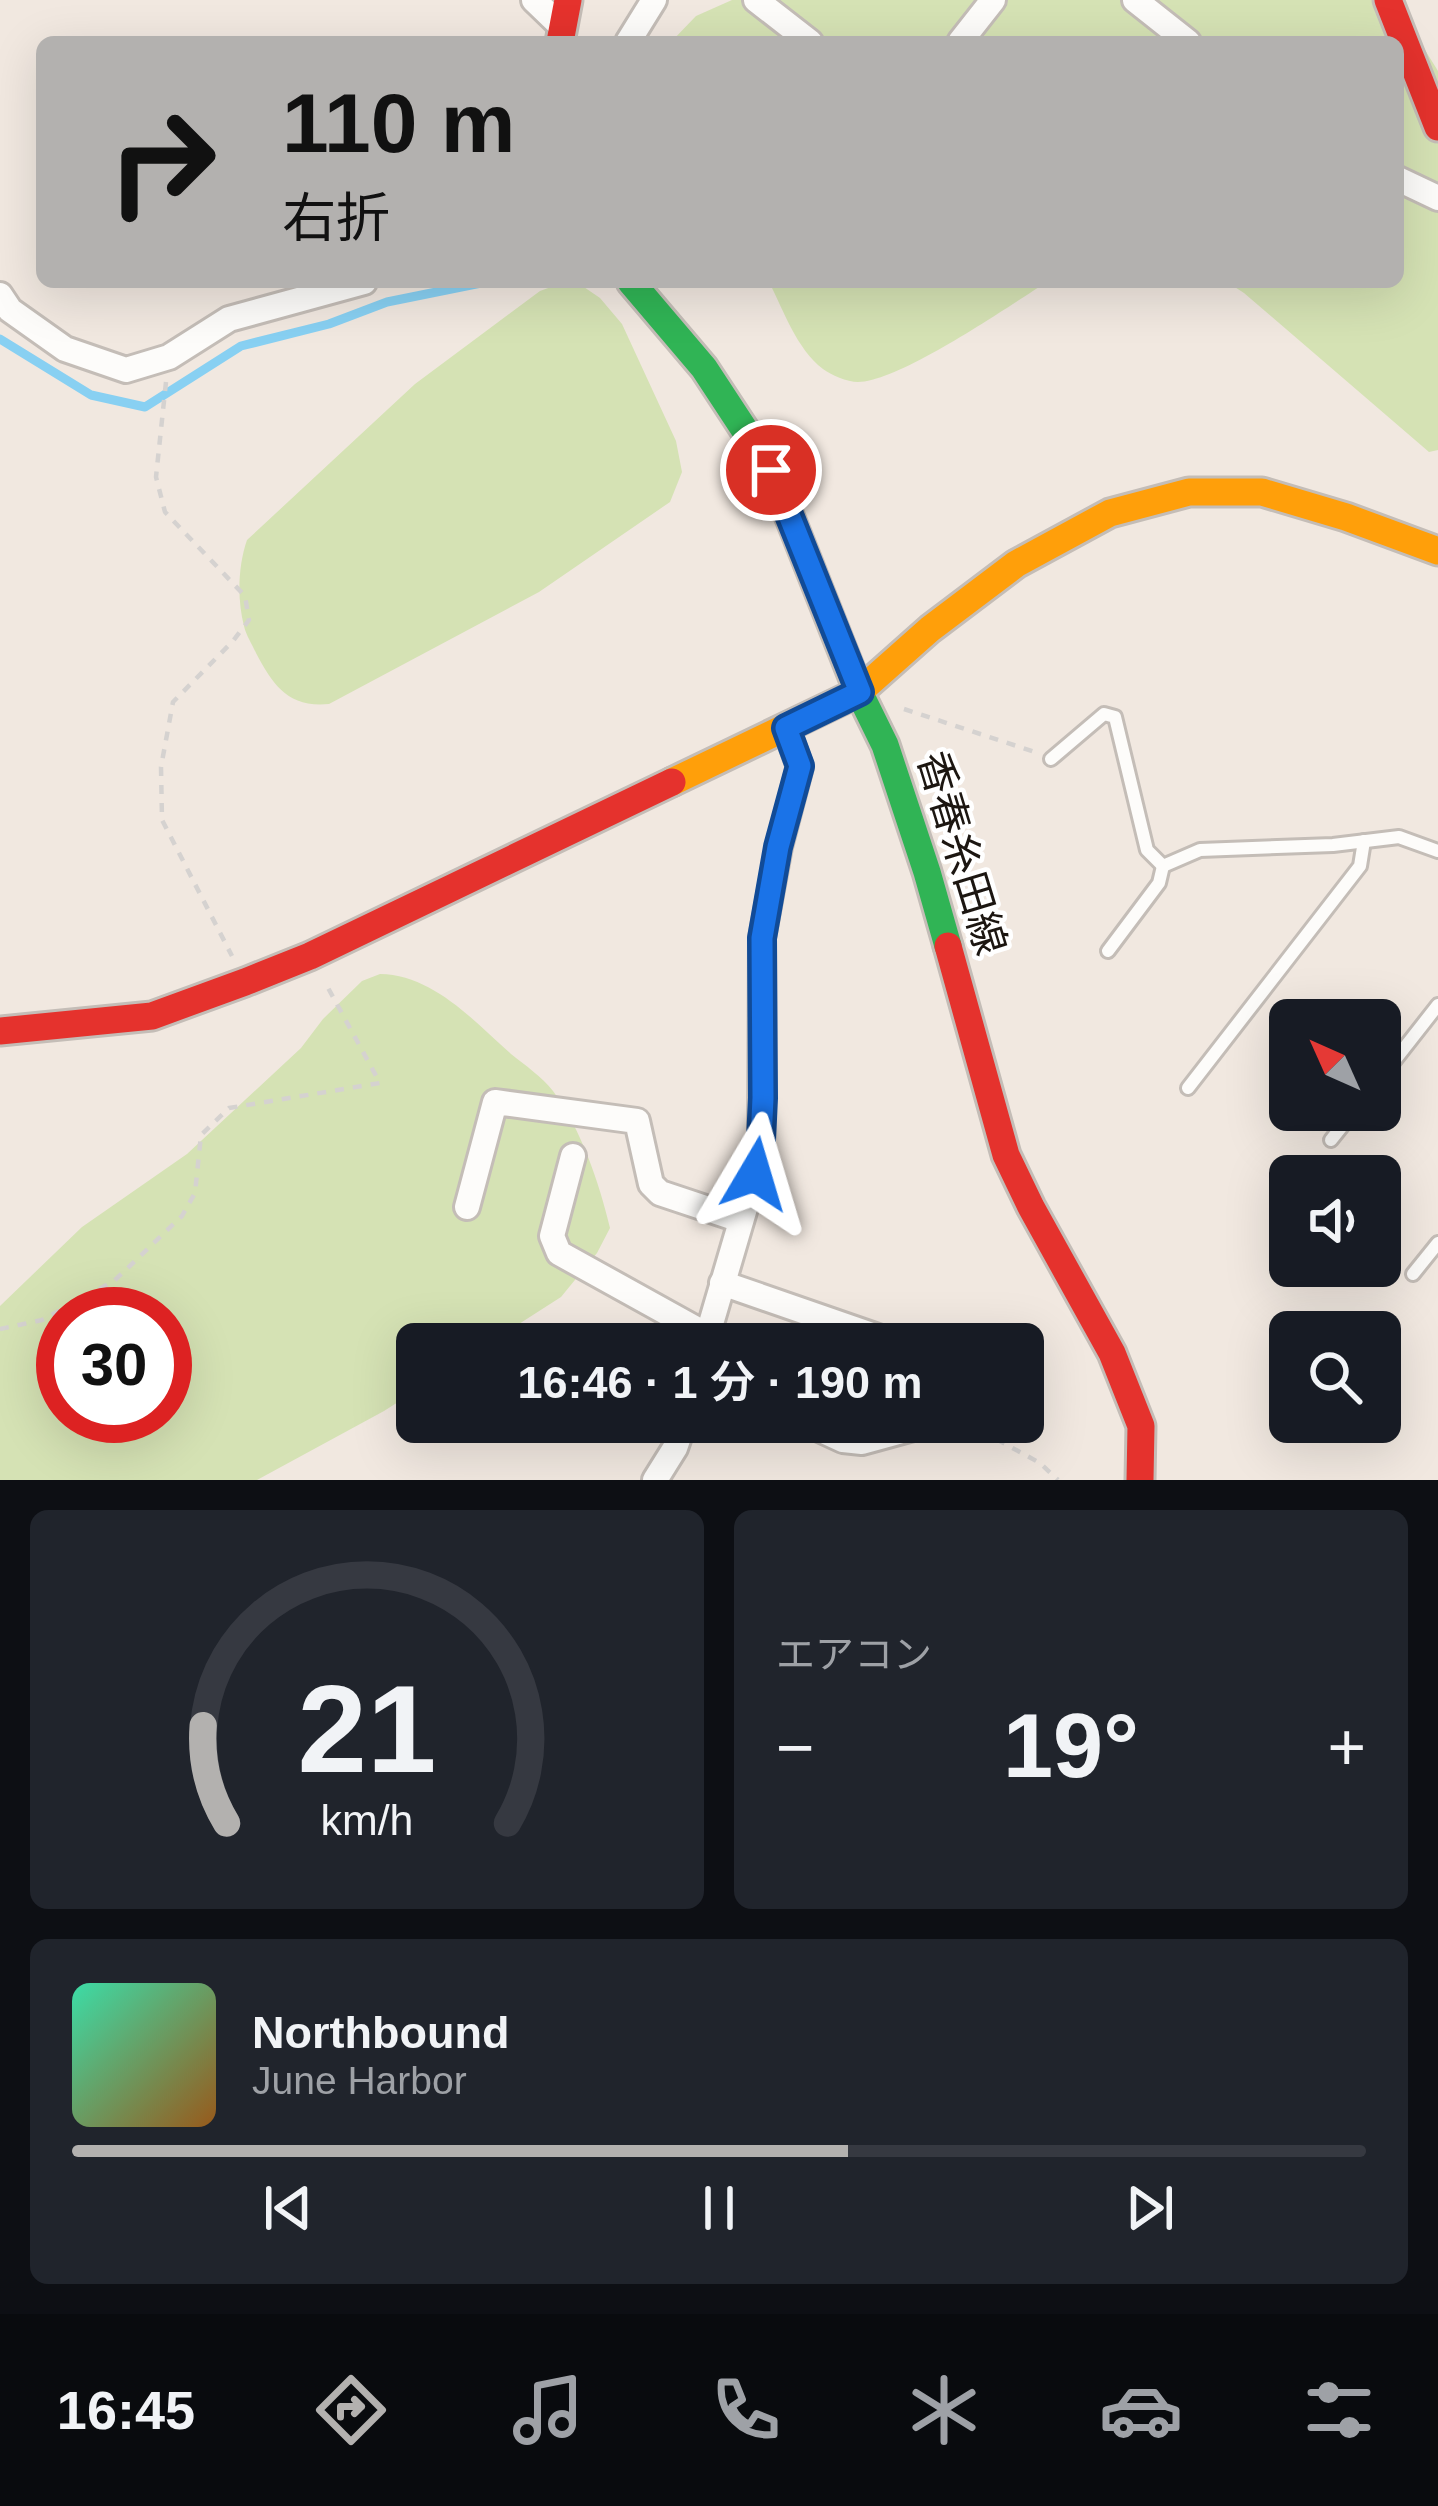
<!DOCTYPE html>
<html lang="ja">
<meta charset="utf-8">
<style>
:root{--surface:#171b24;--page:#20242c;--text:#f1f3f6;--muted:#9ea1a6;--line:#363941;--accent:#b3b1af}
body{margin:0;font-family:Helvetica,"Noto Sans JP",sans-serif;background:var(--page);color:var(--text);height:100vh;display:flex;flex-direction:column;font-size:45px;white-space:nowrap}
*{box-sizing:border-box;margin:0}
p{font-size:39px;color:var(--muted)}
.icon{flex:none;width:66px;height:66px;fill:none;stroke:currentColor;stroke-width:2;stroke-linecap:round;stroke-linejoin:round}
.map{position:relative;height:1480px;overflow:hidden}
.panel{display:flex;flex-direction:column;gap:30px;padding:30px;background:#0d0f14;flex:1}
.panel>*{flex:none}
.guide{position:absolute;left:36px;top:36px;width:1368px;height:252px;border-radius:18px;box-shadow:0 12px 48px #0002;background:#b3b1af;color:#111;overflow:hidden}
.needle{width:78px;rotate:315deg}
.fabs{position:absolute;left:1269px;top:999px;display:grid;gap:24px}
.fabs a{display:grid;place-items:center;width:132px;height:132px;border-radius:18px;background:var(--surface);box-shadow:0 12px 48px #0002;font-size:60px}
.speed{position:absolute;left:36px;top:1287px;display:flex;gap:24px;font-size:60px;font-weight:700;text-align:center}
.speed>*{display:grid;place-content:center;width:156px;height:156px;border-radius:50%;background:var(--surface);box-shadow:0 12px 48px #0002;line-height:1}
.speed .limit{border:18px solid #d22;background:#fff;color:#111}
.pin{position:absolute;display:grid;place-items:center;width:102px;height:102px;color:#fff;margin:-51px;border:6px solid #fff;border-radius:50%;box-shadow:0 3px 12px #0007}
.me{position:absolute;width:132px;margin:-66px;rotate:7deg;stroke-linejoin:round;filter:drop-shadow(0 0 9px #0008)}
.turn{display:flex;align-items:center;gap:42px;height:252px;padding:0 48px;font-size:54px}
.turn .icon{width:156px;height:156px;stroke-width:2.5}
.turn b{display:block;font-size:84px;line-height:102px}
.big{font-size:90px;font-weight:600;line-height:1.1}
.panel .widget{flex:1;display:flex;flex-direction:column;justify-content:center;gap:18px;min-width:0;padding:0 42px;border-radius:18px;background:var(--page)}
.panel .dial{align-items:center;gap:0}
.dial svg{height:312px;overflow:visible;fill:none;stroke:var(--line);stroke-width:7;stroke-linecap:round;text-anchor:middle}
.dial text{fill:var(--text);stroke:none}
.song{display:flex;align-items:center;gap:36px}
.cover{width:144px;height:144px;border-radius:18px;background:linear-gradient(135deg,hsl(160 70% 55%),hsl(30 70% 35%))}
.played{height:12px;border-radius:6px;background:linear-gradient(90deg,var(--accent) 60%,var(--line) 60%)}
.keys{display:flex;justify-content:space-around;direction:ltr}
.heat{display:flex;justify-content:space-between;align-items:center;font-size:66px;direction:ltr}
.panel .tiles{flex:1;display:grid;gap:30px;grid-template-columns:1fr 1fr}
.widget:last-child{grid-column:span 2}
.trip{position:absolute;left:396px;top:1323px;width:648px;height:120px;border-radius:18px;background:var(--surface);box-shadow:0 12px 48px #0002;font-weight:600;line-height:120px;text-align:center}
.menu{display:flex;height:192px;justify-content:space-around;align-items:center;background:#090b0e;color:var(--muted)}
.menu .icon{width:84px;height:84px}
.menu .current{color:var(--accent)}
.menu b{font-size:54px;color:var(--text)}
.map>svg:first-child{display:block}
.green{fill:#d5e2b4;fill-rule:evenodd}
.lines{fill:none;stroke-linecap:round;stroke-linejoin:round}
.stream{stroke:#88d0f2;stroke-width:9}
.lane-casing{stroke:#c4bdb7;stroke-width:18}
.street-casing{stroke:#c4bdb7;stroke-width:30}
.fast-casing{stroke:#c4bdb7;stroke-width:33}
.slow-casing{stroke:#c4bdb7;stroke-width:33}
.jam-casing{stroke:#c4bdb7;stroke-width:33}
.path{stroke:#d5d2d0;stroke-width:4.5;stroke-dasharray:9 9;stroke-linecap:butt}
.lane{stroke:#fdfcfa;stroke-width:12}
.street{stroke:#fdfcfa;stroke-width:24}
.fast{stroke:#30b455;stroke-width:27}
.slow{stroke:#ff9f0a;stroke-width:27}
.jam{stroke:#e5322d;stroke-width:27}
.route-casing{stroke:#114b97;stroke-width:30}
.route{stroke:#1a73e8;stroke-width:21}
.labels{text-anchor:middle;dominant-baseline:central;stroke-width:9;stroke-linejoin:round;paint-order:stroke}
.street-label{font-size:42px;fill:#1c1611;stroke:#fff}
</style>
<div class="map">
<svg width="1438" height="1480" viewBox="0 0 1438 1480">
<rect width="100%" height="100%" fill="#f1e8e0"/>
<!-- green -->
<g class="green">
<path d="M 732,0 L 1394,0 L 1438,71 L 1438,450 L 1429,452 L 1244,293 L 1227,282 L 1398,282 L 1398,42 L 671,42 L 696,16 Z"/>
<path d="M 769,282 L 1047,282 C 1009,306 899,382 858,382 C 847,382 831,375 823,369 C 796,348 784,311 769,282 Z"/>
<path d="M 559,284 L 581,285 L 600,298 L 622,324 L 676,441 L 682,472 L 670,502 L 539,592 L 329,704 C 288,708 273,685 256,653 C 252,644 246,635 244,626 C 237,599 238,566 247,540 L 415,384 L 540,291 Z"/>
<path d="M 380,974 C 433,975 473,1020 511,1054 C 525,1065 542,1077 553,1091 C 581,1129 599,1182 610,1228 L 597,1253 L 561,1297 L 488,1344 L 417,1344 L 417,1390 L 384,1411 L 257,1480 L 0,1480 L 0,1306 L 82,1227 L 187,1154 L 301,1048 L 323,1019 L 362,981 ZM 63,1314 L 165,1314 L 165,1416 L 63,1416 Z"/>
</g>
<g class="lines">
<!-- stream -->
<path class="stream" d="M 0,339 L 91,395 L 145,407 L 241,346 L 329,324 L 387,302 L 486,282"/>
<defs>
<g id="lane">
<path d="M 1051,759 L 1104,714 L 1115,717 L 1147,850 L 1163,866 L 1200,850 L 1333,845 L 1399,837 L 1438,851"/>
<path d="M 1108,951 L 1159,883 L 1163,866"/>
<path d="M 1380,1079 L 1438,1005"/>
<path d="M 1188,1088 L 1360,866 L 1364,841"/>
<path d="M 1331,1140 L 1355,1110"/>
<path d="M 1413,1274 L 1438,1243"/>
</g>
<g id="street">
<path d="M 534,0 L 561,26"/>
<path d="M 756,0 L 810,42"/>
<path d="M 1135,0 L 1188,42"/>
<path d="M 628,42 L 654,0"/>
<path d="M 960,42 L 993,0"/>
<path d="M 1398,179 L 1438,198"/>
<path d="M 0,295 L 10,310 L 65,349 L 126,370 L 169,357 L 229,319 L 364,282"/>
<path d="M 573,1156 L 552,1236 L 559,1253 L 707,1335"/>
<path d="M 467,1207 L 495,1102 L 637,1121 L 651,1184 L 660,1193 L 741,1220"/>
<path d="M 722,1283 L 898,1344"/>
<path d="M 705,1344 L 755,1174 L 761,1140 L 762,938 L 779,847 L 800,767 L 786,728"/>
<path d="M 804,1422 L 843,1440 L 862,1442 L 935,1422"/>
<path d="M 655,1480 L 675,1448 L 684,1422"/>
</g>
<path id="fast" d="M 631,282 L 704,368 L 771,470 L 859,692 L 885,745 L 927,872 L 948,946"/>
<path id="slow" d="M 672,782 L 859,692 L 930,629 L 1016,564 L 1110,513 L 1189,492 L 1262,492 L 1346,517 L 1438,551"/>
<g id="jam">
<path d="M 1388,0 L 1438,127"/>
<path d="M 560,42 L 568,0"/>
<path d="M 948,946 L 1006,1155 L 1031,1207 L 1112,1353 L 1141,1426 L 1140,1480"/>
<path d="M 0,1031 L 152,1016 L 245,982 L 310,956 L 672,782"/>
</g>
</defs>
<!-- lane casing -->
<use href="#lane" class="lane-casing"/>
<!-- street casing -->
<use href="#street" class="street-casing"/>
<!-- fast casing -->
<use href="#fast" class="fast-casing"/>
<!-- slow casing -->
<use href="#slow" class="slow-casing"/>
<!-- jam casing -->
<use href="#jam" class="jam-casing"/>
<!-- path -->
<g class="path">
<path d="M 166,382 L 156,477 L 165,512 L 245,596 L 249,620 L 233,641 L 173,702 L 161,767 L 162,820 L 232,956"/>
<path d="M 904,709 L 1035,752"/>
<path d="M 0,1329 L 42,1320 L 114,1281 L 182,1216 L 195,1193 L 201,1135 L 229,1108 L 380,1083 L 327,986"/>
<path d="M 965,1422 L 1040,1463 L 1058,1480"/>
</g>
<!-- lane -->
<use href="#lane" class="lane"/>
<!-- street -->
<use href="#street" class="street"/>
<!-- fast -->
<use href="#fast" class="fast"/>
<!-- slow -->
<use href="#slow" class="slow"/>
<!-- jam -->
<use href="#jam" class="jam"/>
</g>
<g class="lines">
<defs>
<path id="route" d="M 755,1174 L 761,1140 L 763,1098 L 762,938 L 778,847 L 800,766 L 786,728 L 860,692 L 771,470"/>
</defs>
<!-- route casing -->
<use href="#route" class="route-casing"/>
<!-- route -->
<use href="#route" class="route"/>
</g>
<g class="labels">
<!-- street labels -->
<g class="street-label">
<text transform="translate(962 853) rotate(73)">香春糸田線</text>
</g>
</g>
</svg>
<div class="fabs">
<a><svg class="needle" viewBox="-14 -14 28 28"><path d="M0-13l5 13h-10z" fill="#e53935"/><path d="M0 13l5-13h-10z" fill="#9ea1a6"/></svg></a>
<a><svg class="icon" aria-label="sound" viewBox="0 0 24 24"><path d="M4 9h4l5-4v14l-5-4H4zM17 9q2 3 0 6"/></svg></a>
<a><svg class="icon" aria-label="search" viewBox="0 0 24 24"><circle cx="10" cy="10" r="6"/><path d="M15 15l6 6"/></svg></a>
</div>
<div class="speed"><div class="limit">30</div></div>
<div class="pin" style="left:771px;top:470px;background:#d93025"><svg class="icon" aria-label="arrive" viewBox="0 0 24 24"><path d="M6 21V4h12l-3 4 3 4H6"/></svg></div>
<svg class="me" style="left:755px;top:1174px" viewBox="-20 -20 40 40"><path d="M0-17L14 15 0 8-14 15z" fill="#1a73e8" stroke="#fff" stroke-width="4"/></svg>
<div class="trip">16:46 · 1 分 · 190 m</div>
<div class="guide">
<div class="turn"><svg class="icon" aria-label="right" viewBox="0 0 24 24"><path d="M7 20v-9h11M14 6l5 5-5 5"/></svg><div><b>110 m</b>右折</div></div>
</div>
</div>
<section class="panel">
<div class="tiles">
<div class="widget dial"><svg viewBox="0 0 100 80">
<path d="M14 69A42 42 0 1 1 86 69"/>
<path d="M14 69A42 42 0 0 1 8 44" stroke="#b3b1af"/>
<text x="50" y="56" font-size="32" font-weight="700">21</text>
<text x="50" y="72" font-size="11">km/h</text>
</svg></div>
<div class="widget"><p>エアコン</p>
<div class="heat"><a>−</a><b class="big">19°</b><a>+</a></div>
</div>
<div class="widget">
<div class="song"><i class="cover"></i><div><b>Northbound</b><p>June Harbor</p></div></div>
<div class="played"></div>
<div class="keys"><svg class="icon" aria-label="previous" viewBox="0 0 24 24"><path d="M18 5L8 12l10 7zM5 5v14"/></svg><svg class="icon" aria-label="pause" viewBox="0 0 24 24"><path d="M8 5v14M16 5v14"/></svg><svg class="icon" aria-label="next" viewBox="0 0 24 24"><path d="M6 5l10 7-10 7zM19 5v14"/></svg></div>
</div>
</div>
</section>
<nav class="menu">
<b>16:45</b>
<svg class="icon current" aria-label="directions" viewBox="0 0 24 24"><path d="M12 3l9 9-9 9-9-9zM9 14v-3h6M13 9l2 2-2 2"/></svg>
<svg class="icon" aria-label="music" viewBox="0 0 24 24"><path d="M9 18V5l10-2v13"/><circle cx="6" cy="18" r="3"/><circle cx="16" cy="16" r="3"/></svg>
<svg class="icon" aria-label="phone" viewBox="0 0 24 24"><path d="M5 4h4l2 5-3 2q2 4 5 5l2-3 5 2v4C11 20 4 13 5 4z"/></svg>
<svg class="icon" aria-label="climate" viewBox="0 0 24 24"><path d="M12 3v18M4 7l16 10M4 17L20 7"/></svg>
<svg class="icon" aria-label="car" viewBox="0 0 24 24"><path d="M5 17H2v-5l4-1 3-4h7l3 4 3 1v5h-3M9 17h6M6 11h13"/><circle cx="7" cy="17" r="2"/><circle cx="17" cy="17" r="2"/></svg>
<svg class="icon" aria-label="filters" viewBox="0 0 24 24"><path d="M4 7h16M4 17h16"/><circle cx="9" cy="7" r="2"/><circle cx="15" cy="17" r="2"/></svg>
</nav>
